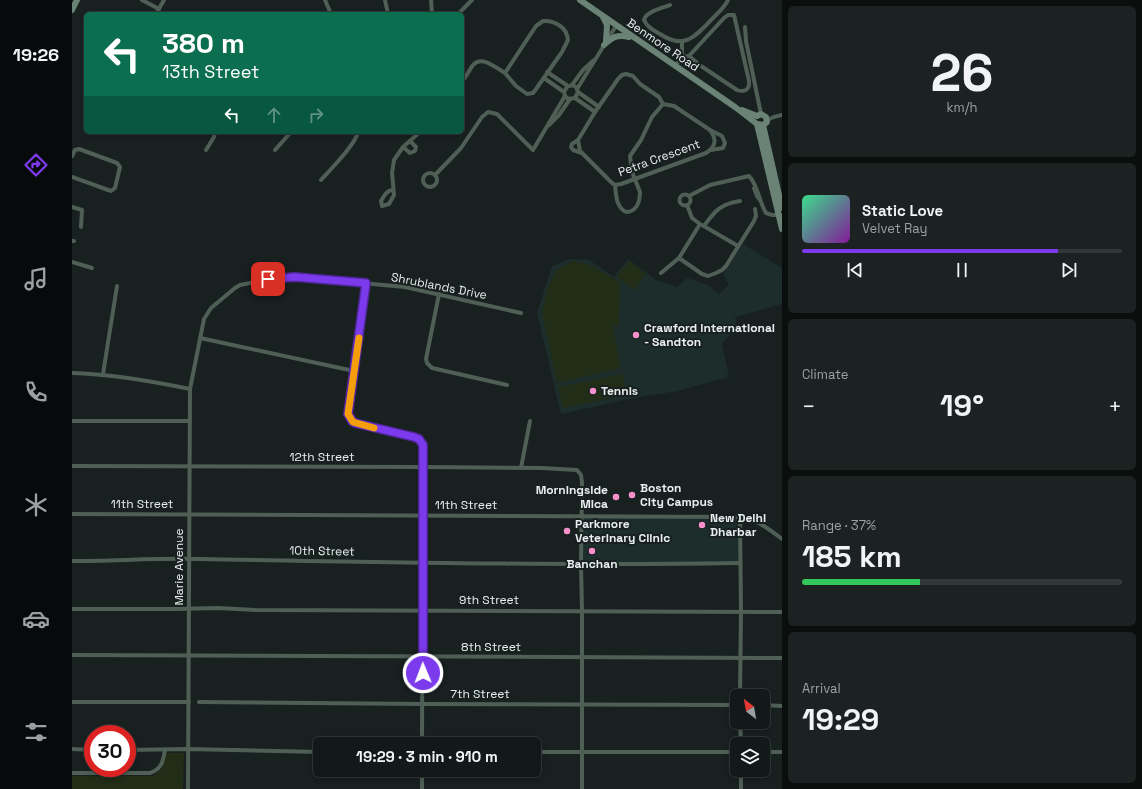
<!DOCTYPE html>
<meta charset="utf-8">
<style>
:root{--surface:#121918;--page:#1b2221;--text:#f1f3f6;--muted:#9ca0a2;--line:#313837;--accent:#7c3aed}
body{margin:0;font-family:"Space Grotesk",sans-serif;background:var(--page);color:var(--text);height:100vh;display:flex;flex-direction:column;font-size:15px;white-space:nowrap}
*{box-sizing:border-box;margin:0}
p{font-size:13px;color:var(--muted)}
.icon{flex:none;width:22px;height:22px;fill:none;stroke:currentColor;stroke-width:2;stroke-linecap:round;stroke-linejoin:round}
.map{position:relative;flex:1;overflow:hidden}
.side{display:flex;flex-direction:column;gap:6px;padding:6px;background:#0a0e0d;width:360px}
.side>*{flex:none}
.guide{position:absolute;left:12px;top:12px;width:380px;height:122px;border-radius:6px;box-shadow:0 2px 6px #0003,0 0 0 1px var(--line);background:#0b6e4f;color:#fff;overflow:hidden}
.needle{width:26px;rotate:329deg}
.fabs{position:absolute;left:658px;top:689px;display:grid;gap:8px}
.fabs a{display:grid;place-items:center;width:40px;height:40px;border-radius:6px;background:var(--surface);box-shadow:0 2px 6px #0003,0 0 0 1px var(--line);font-size:20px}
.speed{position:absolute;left:12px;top:725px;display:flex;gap:8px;font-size:20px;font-weight:700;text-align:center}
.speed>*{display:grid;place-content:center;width:52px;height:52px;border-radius:50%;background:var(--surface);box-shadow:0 2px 6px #0003,0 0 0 1px var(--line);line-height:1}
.speed .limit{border:6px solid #d22;background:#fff;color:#111}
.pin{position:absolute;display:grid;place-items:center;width:34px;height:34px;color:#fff;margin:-17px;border-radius:8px;box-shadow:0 2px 6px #0006}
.me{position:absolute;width:44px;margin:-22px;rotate:359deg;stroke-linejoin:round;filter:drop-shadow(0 0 3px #0008)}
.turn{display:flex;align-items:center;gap:14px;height:84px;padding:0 12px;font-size:18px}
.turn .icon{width:52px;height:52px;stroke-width:2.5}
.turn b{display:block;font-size:28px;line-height:34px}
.lanes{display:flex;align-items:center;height:38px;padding:0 12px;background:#0003;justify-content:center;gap:20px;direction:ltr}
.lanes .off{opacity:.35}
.big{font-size:30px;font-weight:700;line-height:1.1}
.side .card{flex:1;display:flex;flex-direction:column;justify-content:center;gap:6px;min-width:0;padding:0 14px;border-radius:6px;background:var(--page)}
.side .dial{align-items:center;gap:0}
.dial b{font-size:52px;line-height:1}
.song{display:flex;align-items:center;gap:12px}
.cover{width:48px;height:48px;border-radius:6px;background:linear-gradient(135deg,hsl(150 70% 55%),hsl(290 70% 35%))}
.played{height:4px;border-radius:2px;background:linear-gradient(90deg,var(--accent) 80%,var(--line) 80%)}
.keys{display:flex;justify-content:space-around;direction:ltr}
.heat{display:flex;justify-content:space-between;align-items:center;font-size:22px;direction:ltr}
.charge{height:6px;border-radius:3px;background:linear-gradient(90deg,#34c759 37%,var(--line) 0)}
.trip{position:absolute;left:241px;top:737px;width:228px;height:40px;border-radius:6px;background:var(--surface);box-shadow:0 2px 6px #0003,0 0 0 1px var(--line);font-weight:700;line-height:40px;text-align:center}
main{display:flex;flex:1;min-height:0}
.dock{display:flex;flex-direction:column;width:72px;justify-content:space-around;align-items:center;background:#070a0a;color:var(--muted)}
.dock .icon{width:28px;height:28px}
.dock .on{color:var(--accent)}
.dock b{font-size:18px;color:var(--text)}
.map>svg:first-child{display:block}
.built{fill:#1c2d2c}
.green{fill:#212d17}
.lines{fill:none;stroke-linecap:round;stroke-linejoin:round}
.street{stroke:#4f5f56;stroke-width:4}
.secondary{stroke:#6a8376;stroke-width:6}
.route-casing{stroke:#51269a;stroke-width:10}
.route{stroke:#7c3aed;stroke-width:7}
.slow{stroke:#f59e0b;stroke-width:7}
.poi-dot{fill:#f890cc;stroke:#182120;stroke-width:1.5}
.labels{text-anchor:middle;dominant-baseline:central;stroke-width:4;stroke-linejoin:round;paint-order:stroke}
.street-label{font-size:12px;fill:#e9efef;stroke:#182120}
.poi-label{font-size:12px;font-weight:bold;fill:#e9efef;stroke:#182120;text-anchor:start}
</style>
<main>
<nav class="dock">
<b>19:26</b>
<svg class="icon on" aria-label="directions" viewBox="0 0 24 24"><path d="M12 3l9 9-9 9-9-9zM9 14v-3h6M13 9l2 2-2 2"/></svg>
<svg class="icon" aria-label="music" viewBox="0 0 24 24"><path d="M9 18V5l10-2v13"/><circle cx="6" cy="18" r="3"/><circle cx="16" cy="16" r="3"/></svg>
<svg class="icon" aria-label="phone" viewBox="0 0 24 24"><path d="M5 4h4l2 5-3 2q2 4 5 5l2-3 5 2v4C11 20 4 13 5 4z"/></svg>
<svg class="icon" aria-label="climate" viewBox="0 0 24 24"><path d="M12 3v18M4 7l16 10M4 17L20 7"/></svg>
<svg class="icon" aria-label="car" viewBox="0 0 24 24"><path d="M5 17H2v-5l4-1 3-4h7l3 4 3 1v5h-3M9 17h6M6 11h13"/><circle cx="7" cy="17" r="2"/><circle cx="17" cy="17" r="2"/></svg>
<svg class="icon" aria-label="filters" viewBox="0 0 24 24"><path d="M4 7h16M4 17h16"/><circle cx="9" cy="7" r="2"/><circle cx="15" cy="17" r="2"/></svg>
</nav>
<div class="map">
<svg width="710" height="789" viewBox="0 0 710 789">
<rect width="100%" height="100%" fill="#182120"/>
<!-- built -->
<g class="built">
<path d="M 671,244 L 710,268 L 710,304 L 663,317 L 665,326 L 650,344 L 657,377 L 605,391 L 557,399 L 489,414 L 465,313 L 480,266 L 497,259 L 517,260 L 542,277 L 556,259 L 584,280 L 605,287 L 615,278 L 636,285 L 647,294 L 657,285 L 651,274 Z"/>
<path d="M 508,516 L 668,517 L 669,565 L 507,563 Z"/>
</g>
<!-- green -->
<g class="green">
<path d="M 501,261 L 516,264 L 548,282 L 547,325 L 541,327 L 549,368 L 485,383 L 470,313 L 476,287 L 484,271 Z"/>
<path d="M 557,261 L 574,274 L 562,290 L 545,277 Z"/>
<path d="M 551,374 L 555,395 L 491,408 L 486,387 Z"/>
<path d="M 94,753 L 112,753 L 111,789 L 0,789 L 0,776 L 81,776 L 90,769 Z"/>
</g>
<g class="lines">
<!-- street -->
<g class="street">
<path d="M 70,0 L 87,9"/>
<path d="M 253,0 L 259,14"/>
<path d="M 313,0 L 316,14"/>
<path d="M 359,0 L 360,14"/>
<path d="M 598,5 C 591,8 574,11 572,20 C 575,27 581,30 588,34 C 612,50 623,37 640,19 C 646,13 653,7 656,0"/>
<path d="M 84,14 L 92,0"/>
<path d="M 386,14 L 400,0"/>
<path d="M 471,21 C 482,20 495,27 496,40 L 490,52 L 464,89 L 461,93 L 455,94 L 444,86 L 433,73 L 464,26 Z"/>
<path d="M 673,27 L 674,41 L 689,114"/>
<path d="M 610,57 L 617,56 L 652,18 L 656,15 L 662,15 L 677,81 C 678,89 673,93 665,90 L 629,66 L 617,56"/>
<path d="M 603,66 L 610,57 L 610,41"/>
<path d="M 475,72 L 496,86"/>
<path d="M 554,74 L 561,76 L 568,84 L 587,97 L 591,104 L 602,106 L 638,130 C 645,139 644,147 634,153 L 549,184 L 543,185 L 540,183 L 508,151 L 506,140 L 523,112 L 546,79 L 550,75 Z"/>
<path d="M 472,78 L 492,92 L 493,96 L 496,99 L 503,98 L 506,92 L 504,87 L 500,85 L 495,87 L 492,92"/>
<path d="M 390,81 C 395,76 397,70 401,65 C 410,55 424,68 433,73"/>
<path d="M 500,85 L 511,70 L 522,60"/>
<path d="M 505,89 L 544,26"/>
<path d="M 506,92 L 527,107"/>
<path d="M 503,98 L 523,112"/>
<path d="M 695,120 L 702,117 L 710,115"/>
<path d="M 477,125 L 487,115 L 498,99"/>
<path d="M 638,130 L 650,136 L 653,143 L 651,148 L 639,150"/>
<path d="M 506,140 L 500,144 L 499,147 L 501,150 L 510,153"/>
<path d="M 331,147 L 338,153 L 343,151 L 344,147 L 338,141"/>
<path d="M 134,150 L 142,137 L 143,132"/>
<path d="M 203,150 L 219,132"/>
<path d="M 0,156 L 3,150 L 7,149 L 45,163 L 48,167 L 43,188 L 39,191 L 0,177"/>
<circle cx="358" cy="180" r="7"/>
<path d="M 363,175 L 389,148 L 410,117 L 416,112 L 425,114 L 461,150 L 493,96"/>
<path d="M 249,180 C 258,170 284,144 286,132"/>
<path d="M 543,185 C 544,195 544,207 554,212 C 565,212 568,201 568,192 L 560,172 L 558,156 L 569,140 L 580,117 L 591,104"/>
<path d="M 682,188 L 685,196 L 688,200"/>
<path d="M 321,190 C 315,190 312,196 309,201 L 310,206 L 317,204 L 322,195 L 320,173 L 322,160 L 331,147 L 348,132"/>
<circle cx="613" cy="200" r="5.5"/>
<path d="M 617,196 L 638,185 L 677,176 C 686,185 687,202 694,213 L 700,215 L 710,215"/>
<path d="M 0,207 L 10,210 L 9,227"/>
<path d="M 630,225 L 666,246"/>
<path d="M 632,226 C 643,211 648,204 668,201"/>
<path d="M 0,241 L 2,241"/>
<path d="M 607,258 L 630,274 L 636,276 L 644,273 L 650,270 L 654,266 L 682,221 L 684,216 L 683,209"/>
<path d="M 0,262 L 20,268"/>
<path d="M 589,273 L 607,258 L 628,224 L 620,218 L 615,205"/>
<path d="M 294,283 L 276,416 L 279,421 L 284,424 L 342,437 L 349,441 L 351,447 L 350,744"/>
<path d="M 367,294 L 354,359 L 355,363 L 360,368 L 435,385"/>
<path d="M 128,338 L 282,371"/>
<path d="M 0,373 C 40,374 79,381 118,389"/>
<path d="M 31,374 L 45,286"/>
<path d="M 0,421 L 117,421"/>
<path d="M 0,466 L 352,467 L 469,468 L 505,470 L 509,475 L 510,482 L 509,564 L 510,611 L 510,789"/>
<path d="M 449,468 L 458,421"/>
<path d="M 0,514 L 668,517 C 683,518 698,530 710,539"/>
<path d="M 668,517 L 669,611 L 668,696"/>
<path d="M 0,561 C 43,561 85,558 128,559 C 308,562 488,566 668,563"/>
<path d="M 0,609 L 103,609 L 146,608 L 183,610 L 710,612"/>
<path d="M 0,655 L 710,658"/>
<path d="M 0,702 L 117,702"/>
<path d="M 127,702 L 351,704 L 665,705"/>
<path d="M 691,705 L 710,706"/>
<path d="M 668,722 L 669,744"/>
<path d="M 0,749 L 21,750"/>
<path d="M 55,750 L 115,749 L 248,752"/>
<path d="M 462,752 L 665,752"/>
<path d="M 691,752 L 710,752"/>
<path d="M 350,770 L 350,789"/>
<path d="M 669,770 L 669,789"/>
<path d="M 0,773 L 78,773 C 90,769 91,761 93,750"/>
<path d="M 116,789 L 118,389 L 132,319 L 139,308 L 163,288 L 168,285 L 207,277 L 223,277 L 333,287 L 449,313"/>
</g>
<!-- secondary -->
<g class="secondary">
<path d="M 508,0 L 663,107 L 685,124 L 691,125"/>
<path d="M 0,10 L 5,0"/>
<path d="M 531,17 L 535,25 L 534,41"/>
<path d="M 532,45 C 540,37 546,34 557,37"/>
<path d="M 670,110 L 685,116"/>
<path d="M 685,116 L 689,114 L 694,117 L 695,122 L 691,125"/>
<path d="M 685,124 L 710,229"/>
<path d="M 691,125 L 710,208"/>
</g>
</g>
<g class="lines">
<defs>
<path id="route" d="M 196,279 L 223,277 L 294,283 L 276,414 L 280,421 L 283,423 L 342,437 L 347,439 L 351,445 L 351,673"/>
</defs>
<!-- route casing -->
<use href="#route" class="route-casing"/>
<!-- route -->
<use href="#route" class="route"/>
<!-- slow -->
<path class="slow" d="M 287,338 L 276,414 L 281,422 L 302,428"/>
</g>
<!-- markers -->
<g class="poi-dot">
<circle cx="564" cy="335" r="4"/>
<circle cx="521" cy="391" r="4"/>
<circle cx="560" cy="495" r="4"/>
<circle cx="544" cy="497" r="4"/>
<circle cx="630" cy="525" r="4"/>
<circle cx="495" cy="531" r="4"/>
<circle cx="520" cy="551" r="4"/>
</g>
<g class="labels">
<!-- street labels -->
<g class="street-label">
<text transform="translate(591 45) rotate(34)">Benmore Road</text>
<text transform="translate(587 158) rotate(-20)">Petra Crescent</text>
<text transform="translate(367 286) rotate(11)">Shrublands Drive</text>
<text x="250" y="457">12th Street</text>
<text x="70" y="504">11th Street</text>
<text x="394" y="505">11th Street</text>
<text transform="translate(250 551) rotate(1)">10th Street</text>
<text transform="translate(107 567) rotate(-90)">Marie Avenue</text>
<text x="417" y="600">9th Street</text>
<text x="419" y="647">8th Street</text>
<text x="408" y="694">7th Street</text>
</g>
<!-- poi labels -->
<g class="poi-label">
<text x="572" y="328">Crawford International<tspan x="572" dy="14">- Sandton</tspan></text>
<text x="529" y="391">Tennis</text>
<text x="568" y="488">Boston<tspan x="568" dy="14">City Campus</tspan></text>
<text x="536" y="490" text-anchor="end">Morningside<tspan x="536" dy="14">Mica</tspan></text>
<text x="638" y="518">New Delhi<tspan x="638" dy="14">Dharbar</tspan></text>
<text x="503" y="524">Parkmore<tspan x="503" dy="14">Veterinary Clinic</tspan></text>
<text x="520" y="564" text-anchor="middle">Banchan</text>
</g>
</g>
</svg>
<div class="fabs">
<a><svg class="needle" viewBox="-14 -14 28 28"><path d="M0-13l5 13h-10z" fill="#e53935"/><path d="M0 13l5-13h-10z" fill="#9ca0a2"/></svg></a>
<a><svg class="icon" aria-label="layers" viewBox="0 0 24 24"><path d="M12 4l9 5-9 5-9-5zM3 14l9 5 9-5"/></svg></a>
</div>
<div class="speed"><div class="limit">30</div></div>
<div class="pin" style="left:196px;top:279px;background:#d93025"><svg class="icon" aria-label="arrive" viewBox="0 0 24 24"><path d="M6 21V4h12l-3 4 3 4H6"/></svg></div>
<svg class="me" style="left:351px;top:673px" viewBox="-20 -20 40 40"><circle r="17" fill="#7c3aed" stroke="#fff" stroke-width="3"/><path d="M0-11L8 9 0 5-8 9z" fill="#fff"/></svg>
<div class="trip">19:29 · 3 min · 910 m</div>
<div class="guide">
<div class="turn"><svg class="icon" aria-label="left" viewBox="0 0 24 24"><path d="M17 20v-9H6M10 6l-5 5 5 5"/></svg><div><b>380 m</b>13th Street</div></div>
<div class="lanes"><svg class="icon" aria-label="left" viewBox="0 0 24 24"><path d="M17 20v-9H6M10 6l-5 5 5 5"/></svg><svg class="icon off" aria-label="ahead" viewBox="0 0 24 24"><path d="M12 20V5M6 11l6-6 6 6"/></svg><svg class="icon off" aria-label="right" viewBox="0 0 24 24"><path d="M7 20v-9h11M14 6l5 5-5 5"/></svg></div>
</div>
</div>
<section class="side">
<div class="card dial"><b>26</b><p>km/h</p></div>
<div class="card">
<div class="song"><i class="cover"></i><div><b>Static Love</b><p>Velvet Ray</p></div></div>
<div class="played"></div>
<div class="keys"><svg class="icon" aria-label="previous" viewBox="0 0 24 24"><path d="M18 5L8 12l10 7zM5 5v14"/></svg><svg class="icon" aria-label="pause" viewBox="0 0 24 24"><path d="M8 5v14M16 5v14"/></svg><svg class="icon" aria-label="next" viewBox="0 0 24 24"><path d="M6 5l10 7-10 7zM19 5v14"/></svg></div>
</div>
<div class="card"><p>Climate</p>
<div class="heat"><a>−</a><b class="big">19°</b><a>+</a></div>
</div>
<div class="card"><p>Range · 37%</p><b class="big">185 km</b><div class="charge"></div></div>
<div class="card"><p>Arrival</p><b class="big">19:29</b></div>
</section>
</main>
